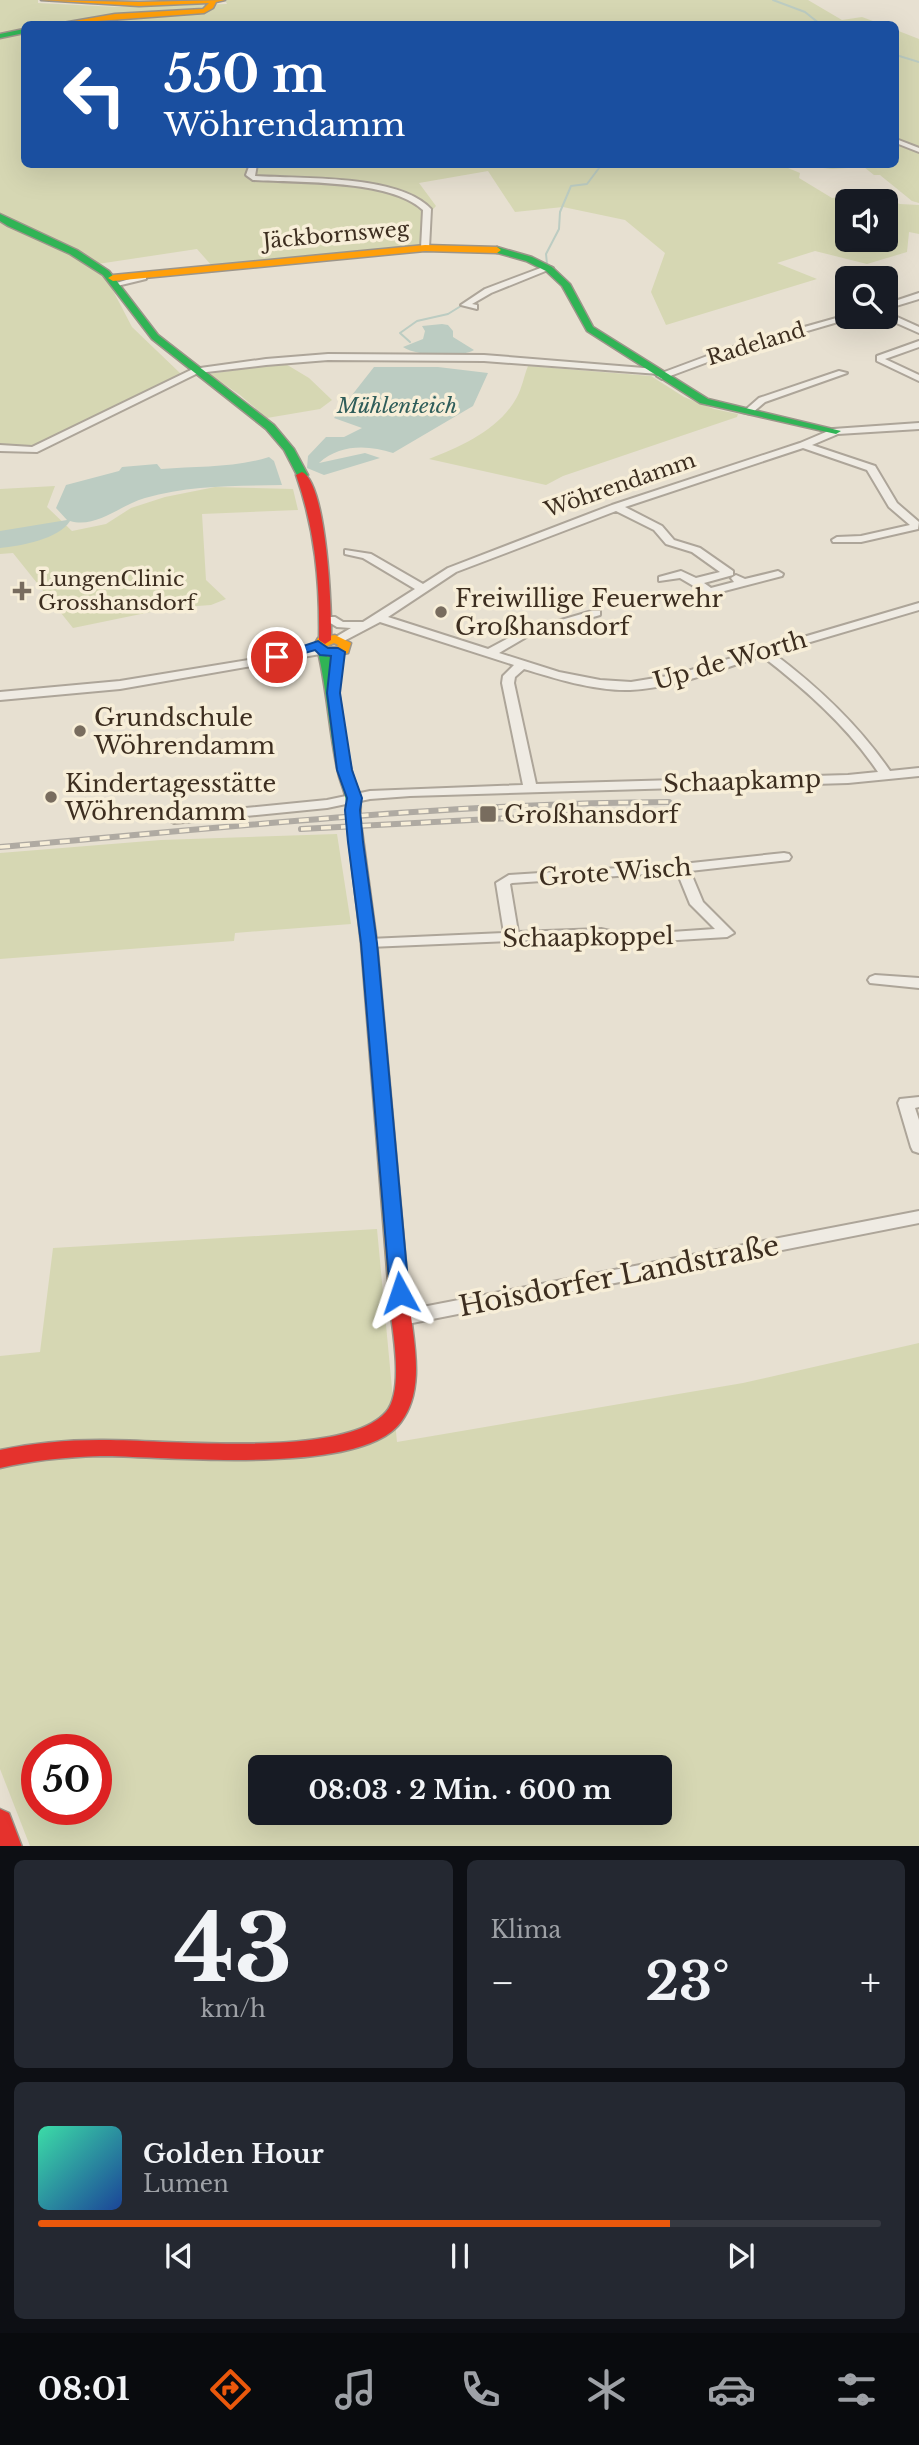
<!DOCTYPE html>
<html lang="de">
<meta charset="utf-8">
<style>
:root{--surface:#171b24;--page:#242831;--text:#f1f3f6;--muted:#9ea1a6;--line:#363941;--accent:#ea580c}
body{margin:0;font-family:"Libre Baskerville",serif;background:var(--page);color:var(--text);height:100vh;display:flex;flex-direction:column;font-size:26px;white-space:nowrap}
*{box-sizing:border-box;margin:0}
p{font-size:23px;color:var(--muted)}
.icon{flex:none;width:38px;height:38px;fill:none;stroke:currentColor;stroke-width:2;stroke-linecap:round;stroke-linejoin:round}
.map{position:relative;height:1846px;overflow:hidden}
.panel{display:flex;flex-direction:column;gap:14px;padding:14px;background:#0d0f14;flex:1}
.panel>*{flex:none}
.guide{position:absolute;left:21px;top:21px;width:878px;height:147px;border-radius:10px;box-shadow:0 7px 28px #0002;background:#1a4fa0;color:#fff;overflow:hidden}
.fabs{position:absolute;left:835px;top:189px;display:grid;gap:14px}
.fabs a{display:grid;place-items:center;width:63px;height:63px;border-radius:10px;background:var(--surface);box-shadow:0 7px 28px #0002;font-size:35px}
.speed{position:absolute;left:21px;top:1734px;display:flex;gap:14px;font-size:35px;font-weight:700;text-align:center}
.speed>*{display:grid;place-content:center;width:91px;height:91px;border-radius:50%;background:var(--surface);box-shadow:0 7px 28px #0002;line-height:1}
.speed .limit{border:10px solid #d22;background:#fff;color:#111}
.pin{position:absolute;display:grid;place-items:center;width:60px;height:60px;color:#fff;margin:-30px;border:4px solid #fff;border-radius:50%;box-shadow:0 2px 7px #0007}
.me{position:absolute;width:77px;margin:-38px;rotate:355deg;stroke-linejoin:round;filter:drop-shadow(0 0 5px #0008)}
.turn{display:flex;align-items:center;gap:24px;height:147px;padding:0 28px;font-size:32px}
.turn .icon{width:91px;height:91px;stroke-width:2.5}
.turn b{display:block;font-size:49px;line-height:60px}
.big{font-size:52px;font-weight:700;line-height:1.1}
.panel .tile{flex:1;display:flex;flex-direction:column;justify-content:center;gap:10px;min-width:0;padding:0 24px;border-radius:10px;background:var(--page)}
.panel .dial{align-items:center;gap:0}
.dial b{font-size:91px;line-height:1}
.song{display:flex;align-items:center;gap:21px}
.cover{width:84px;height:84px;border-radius:10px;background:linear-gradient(135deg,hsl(160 70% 55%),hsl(220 70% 35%))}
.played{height:7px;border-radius:4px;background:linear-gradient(90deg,var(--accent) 75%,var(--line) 75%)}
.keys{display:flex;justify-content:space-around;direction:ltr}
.heat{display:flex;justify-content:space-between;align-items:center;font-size:38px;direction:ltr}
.panel .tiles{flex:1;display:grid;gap:14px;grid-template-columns:1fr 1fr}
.tile:last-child{grid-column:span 2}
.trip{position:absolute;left:248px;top:1755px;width:424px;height:70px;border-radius:10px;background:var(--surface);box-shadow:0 7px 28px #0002;font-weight:700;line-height:70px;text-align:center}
.dock{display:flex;height:112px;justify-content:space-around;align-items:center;background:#090b0e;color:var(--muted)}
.dock .icon{width:49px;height:49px}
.dock .selected{color:var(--accent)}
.dock b{font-size:32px;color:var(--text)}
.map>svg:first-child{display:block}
.green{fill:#d6d7b3;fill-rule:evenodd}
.water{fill:#bcccc2}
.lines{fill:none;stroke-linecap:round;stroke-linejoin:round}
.stream{stroke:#bcccc2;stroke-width:2}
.street-casing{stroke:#ada599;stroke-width:4}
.fast-casing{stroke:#9c958a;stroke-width:3}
.slow-casing{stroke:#9c958a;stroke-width:3}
.jam-casing{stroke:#9c958a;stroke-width:3}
.street{fill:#efebe3;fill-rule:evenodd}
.fast{fill:#30b455;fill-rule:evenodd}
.slow{fill:#ff9f0a;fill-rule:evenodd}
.jam{fill:#e5322d;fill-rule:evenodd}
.rail-casing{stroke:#afaaa2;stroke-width:6}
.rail{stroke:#f7eed8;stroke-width:3.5;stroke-dasharray:10;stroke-linecap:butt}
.route{fill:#1a73e8;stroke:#114b97;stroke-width:2}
.poi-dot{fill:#786c5e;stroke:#f7eed8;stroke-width:2.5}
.labels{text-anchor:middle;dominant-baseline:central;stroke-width:7;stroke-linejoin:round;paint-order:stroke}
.far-street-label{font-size:21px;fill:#3d2e20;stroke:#f7eed8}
.far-water-label{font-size:21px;font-style:italic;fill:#2f5d5a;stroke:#f7eed8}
.far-poi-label{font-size:21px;fill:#3d2e20;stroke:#f7eed8;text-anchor:start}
.poi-label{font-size:24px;fill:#3d2e20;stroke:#f7eed8;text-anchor:start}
.street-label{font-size:24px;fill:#3d2e20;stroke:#f7eed8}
.near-street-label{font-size:28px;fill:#3d2e20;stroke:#f7eed8}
</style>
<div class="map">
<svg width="919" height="1847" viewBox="0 0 919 1847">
<rect width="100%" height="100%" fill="#e7e0d1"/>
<!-- green -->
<g class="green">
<path d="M 0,0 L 38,0 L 38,3 L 118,7 L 227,4 L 225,0 L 808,0 L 842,20 L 862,17 L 881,24 L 24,24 L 24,164 L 781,165 L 800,173 L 799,178 L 832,198 L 853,195 L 884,199 L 900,204 L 919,205 L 919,234 L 909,232 L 907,252 L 867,264 L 815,251 L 777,263 L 817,279 L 666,325 L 651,292 L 665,253 L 625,220 L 563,207 L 515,212 L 488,171 L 419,183 L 436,206 L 422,221 L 421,247 L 212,266 L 197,249 L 91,265 L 108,281 L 132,327 L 181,374 L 29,449 L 0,445 ZM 847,201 L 886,201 L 886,240 L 847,240 Z"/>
<path d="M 896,30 L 919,39 L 919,149 L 896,139 Z"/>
<path d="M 896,143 L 919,153 L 919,203 L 912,201 L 880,175 L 874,175 L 864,167 L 832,169 L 797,165 L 896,164 Z"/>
<path d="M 284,363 L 309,378 L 332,400 L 320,409 L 267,418 L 240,395 L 209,374 Z"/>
<path d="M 528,366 L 651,376 L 684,397 L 714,409 L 738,414 L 737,417 L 563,476 L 546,485 L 429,459 C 462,446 499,430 517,397 C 522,388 524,376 528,366 Z"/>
<path d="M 55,486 L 47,507 L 72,531 L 106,524 L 131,508 L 165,497 L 215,487 L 293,489 L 298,510 L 202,514 L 206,580 L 226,599 L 211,605 L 170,608 L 73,628 L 13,553 L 0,554 L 0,489 Z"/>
<path d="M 337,834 L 351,924 L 235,933 L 234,941 L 0,959 L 0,853 L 161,840 Z"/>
<path d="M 377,1229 L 397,1442 L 743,1383 L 919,1343 L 919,1846 L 30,1846 L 0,1769 L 0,1356 L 40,1352 L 53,1248 ZM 37,1750 L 96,1750 L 96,1810 L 37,1810 ZM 261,1768 L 660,1768 L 660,1813 L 261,1813 Z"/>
</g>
<!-- water -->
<g class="water">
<path d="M 442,324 L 448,325 L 453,331 L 453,337 L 474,350 C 461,358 415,356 403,347 L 423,339 L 425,331 L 422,326 Z"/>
<path d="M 374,367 L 438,367 L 488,373 L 473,406 L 393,453 C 368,445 340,444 319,463 L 365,453 L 380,458 L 324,475 L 307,468 L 308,456 L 326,437 L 344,437 L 362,428 L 334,418 Z"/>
<path d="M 269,457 L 274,461 L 282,485 C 236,486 190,485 145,498 C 120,505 96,529 70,521 C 59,539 21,546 0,548 L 0,531 L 67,520 L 56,508 L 66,485 L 119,471 L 122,467 L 157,464 L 161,469 C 197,466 234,468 269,457 Z"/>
</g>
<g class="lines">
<!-- stream -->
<g class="stream">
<path d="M 773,0 L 805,12 L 820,24"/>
<path d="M 896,55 L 919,62"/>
<path d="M 547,264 L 546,254 L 559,229 L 560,212 L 571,186 L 587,184 L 602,164"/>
<path d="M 515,278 L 531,272"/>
<path d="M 410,342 L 400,333 L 417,321 L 448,314 L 477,296"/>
</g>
<defs>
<g id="street">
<path d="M 896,139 L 919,148 L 919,152 L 896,143 Z"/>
<path d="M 250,164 L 257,164 L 255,176 C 301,179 399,174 431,209 L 429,248 L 425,250 L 421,248 L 423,210 C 390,179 298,183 253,180 L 246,175 Z"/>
<path d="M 546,266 L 553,268 L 491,293 L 472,304 L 477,305 L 477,309 L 461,305 L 485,289 Z"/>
<path d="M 143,275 L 146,275 L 146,279 L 117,286 L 113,284 Z"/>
<path d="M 919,293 L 919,299 L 886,309 L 886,304 Z"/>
<path d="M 886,312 L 919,327 L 919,333 L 883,317 L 886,317 Z"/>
<path d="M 847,315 L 855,317 L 732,353 L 662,379 L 657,376 L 659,374 L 484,361 L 328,360 L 266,365 L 198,373 L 37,452 L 0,451 L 0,445 L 32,447 L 193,369 L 266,359 L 328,354 L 484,355 L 656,369 L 659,370 L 659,374 L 726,349 Z"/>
<path d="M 919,341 L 919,347 L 885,359 L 919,375 L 919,381 L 877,361 L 877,356 Z"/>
<path d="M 839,371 L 847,373 L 765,402 L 751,414 L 743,412 L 759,398 Z"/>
<path d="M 919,423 L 919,429 L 838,434 L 812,445 L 875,466 L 897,503 L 919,522 L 918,529 L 861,542 L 833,542 L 832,540 L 837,537 L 861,536 L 910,525 L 889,507 L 867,470 L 803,448 L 625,507 L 662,526 L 674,540 L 700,548 L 733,571 L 733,575 L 704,583 L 711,588 L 734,582 L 731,578 L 736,575 L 745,579 L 778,571 L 783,574 L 782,576 L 709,595 L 680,578 L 659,581 L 659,577 L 681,571 L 696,578 L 720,572 L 692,552 L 666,544 L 654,530 L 616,511 L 456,572 L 388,617 L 488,649 L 520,632 L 592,611 L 600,611 L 600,615 L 528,636 L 499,653 L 559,672 L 600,680 L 631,682 L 674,675 L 919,603 L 919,610 L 773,653 C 818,687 858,724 890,771 L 919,768 L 919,776 L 848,783 L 410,796 L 370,799 L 327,808 L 174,823 L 167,819 L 174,815 L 327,800 L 370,791 L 523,785 L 502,683 L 503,676 L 514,665 L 380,622 L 342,642 L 334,642 L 334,638 L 351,628 L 337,627 L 327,621 L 327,617 L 335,617 L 343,622 L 363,622 L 415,589 L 363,558 L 345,554 L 345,550 L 371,554 L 423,584 L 448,568 L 612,505 L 800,443 L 833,429 ZM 762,656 C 806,690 847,726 878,772 L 848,775 L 536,784 L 514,683 L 515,677 L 524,669 C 557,679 595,691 630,690 C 675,688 720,669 762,656 Z"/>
<path d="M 322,648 L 328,651 L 326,653 L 120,689 L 0,700 L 0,692 L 120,681 Z"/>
<path d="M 784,853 L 789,854 L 791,857 L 789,860 L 690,871 L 703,902 L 734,933 L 727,937 L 628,943 L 601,937 L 369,947 L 362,943 L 369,939 L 504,933 L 496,883 L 509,875 L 682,864 ZM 677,872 L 690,904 L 715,929 L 628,935 L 601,929 L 518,932 L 510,884 L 512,883 Z"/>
<path d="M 875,975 L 919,978 L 919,988 L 870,983 L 868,980 L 870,977 Z"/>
<path d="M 919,1097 L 919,1107 L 915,1108 L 919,1120 L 919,1153 L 913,1151 L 911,1147 L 898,1103 L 900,1099 Z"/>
<path d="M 919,1211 L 919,1223 L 402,1325 L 396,1323 L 393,1318 L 396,1313 L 402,1311 Z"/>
</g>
<g id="fast">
<path d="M 24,29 L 24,33 L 0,38 L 0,34 Z"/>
<path d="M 0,214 L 77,250 L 109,271 L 158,335 L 274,425 L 294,449 L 308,475 L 306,477 L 298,477 L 284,450 L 266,429 L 152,339 L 103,275 L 70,254 L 8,226 L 0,221 Z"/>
<path d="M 497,247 L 532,257 L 552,267 L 570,284 L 593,327 L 708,399 L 841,431 L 836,434 L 700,403 L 587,331 L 562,286 L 546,271 L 526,261 L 494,252 L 493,250 Z"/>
<path d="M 325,648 L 332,652 C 340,690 343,730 351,768 C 355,789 363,792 360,816 L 353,820 L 346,816 C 348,792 341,789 337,768 C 329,730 327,690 318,652 Z"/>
</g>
<g id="slow">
<path d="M 41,0 L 139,2 L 225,0 L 216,2 L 213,8 L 204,13 L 57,24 L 115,14 L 203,9 L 209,3 L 139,6 Z"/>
<path d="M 425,245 L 497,247 L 501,250 L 497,253 L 425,251 L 113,281 L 108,278 L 113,275 Z"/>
<path d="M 335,635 L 351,643 L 348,653 L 328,657 L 312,648 L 318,638 ZM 334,643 L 338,645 L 337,647 L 325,647 Z"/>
<path d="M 353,812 L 360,816 L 377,943 L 410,1308 L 407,1313 L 400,1315 L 393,1313 L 390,1308 L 361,943 L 346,816 Z"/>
</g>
<g id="jam">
<path d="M 302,472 C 327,483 332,612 331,640 L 325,644 L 319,640 C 320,583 315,529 296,475 Z"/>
<path d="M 400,1301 L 407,1303 L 410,1308 C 414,1344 425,1390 401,1422 C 361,1477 165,1456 100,1456 C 67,1457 33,1460 0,1468 L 0,1450 C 33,1443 66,1440 100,1440 C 162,1439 344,1460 386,1412 C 404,1391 393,1334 390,1308 L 393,1303 Z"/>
<path d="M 0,1809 L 9,1813 L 22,1847 L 0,1847 Z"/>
</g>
</defs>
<!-- street casing -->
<use href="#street" class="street-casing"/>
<!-- fast casing -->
<use href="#fast" class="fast-casing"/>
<!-- slow casing -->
<use href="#slow" class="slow-casing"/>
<!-- jam casing -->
<use href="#jam" class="jam-casing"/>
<!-- street -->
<use href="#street" class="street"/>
<!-- fast -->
<use href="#fast" class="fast"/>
<!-- slow -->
<use href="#slow" class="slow"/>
<!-- jam -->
<use href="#jam" class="jam"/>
<defs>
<g id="rail">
<path d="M 301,829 L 640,811"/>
<path d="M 0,847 C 223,828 445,803 669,802"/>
</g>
</defs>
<!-- rail casing -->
<use href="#rail" class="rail-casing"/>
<!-- rail -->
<use href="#rail" class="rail"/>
</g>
<!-- route -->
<path class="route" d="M 318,641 L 328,648 L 338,648 L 345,652 L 340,693 L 352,770 L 362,798 L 360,810 L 363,842 L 377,943 L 409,1293 L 406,1298 L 400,1301 L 393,1298 L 390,1293 L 361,943 L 348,842 L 345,810 L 347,798 L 337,770 L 327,693 L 331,656 L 320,655 L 315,650 L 277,661 L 270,657 Z"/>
<!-- markers -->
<g class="poi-dot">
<path d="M18.5 580.5h7v7h7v7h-7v7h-7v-7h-7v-7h7z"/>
<circle cx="441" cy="612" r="7"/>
<circle cx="80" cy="731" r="7"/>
<circle cx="51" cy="797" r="7"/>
<rect x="479" y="805" width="18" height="18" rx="3.5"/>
</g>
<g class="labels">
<!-- far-street labels -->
<g class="far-street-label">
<text transform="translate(336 235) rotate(-5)">Jäckbornsweg</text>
<text transform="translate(756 344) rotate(-17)">Radeland</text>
<text transform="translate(620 485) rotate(-19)">Wöhrendamm</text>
</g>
<!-- far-water labels -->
<g class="far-water-label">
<text x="397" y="406">Mühlenteich</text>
</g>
<!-- far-poi labels -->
<g class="far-poi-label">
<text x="38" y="579">LungenClinic<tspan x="38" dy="24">Grosshansdorf</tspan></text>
</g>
<!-- poi labels -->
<g class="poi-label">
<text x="455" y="598">Freiwillige Feuerwehr<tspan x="455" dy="28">Großhansdorf</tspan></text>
<text x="94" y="717">Grundschule<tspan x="94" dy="28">Wöhrendamm</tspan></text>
<text x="65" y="783">Kindertagesstätte<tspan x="65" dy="28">Wöhrendamm</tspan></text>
<text x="504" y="814">Großhansdorf</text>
</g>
<!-- street labels -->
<g class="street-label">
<text transform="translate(730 660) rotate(-16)">Up de Worth</text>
<text transform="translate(742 781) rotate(-2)">Schaapkamp</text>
<text transform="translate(615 872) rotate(-4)">Grote Wisch</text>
<text transform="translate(588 937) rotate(-1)">Schaapkoppel</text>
</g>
<!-- near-street labels -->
<g class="near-street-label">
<text transform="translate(619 1276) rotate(-11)">Hoisdorfer Landstraße</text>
</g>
</g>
</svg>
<div class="fabs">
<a><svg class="icon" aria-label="sound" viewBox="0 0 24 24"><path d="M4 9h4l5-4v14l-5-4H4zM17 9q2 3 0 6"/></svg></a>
<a><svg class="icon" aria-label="search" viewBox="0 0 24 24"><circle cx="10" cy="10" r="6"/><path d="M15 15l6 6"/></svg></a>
</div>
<div class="speed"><div class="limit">50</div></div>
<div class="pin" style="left:277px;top:657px;background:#d93025"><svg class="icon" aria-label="arrive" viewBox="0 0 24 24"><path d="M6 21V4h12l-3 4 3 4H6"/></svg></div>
<svg class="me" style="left:400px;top:1293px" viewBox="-20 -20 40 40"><path d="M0-17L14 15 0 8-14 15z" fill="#1a73e8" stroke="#fff" stroke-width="4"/></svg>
<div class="trip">08:03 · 2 Min. · 600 m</div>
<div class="guide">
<div class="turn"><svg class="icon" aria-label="left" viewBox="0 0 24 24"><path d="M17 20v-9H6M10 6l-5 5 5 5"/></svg><div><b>550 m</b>Wöhrendamm</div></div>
</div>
</div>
<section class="panel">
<div class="tiles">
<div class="tile dial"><b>43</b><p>km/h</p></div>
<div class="tile"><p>Klima</p>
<div class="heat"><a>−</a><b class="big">23°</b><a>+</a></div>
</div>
<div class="tile">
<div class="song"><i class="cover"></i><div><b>Golden Hour</b><p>Lumen</p></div></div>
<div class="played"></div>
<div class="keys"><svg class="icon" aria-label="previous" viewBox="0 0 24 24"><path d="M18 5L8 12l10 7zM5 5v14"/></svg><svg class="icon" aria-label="pause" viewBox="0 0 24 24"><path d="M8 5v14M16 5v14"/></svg><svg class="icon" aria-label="next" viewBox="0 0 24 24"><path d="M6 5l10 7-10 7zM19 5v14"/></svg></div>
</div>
</div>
</section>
<nav class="dock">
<b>08:01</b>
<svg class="icon selected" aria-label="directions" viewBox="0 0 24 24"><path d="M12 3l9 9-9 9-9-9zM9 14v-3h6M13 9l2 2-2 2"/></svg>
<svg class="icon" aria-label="music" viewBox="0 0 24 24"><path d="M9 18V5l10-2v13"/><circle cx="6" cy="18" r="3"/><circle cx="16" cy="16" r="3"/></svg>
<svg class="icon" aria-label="phone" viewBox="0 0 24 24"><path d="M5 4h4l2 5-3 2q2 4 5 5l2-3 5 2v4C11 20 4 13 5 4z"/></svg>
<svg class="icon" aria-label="climate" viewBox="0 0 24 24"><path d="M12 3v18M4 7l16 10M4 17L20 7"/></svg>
<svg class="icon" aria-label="car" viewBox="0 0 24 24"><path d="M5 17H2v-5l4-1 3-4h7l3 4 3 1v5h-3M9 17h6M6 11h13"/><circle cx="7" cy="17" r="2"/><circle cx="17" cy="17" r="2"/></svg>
<svg class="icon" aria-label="filters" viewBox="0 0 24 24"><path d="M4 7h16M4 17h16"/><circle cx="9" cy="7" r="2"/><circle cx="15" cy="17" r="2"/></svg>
</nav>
